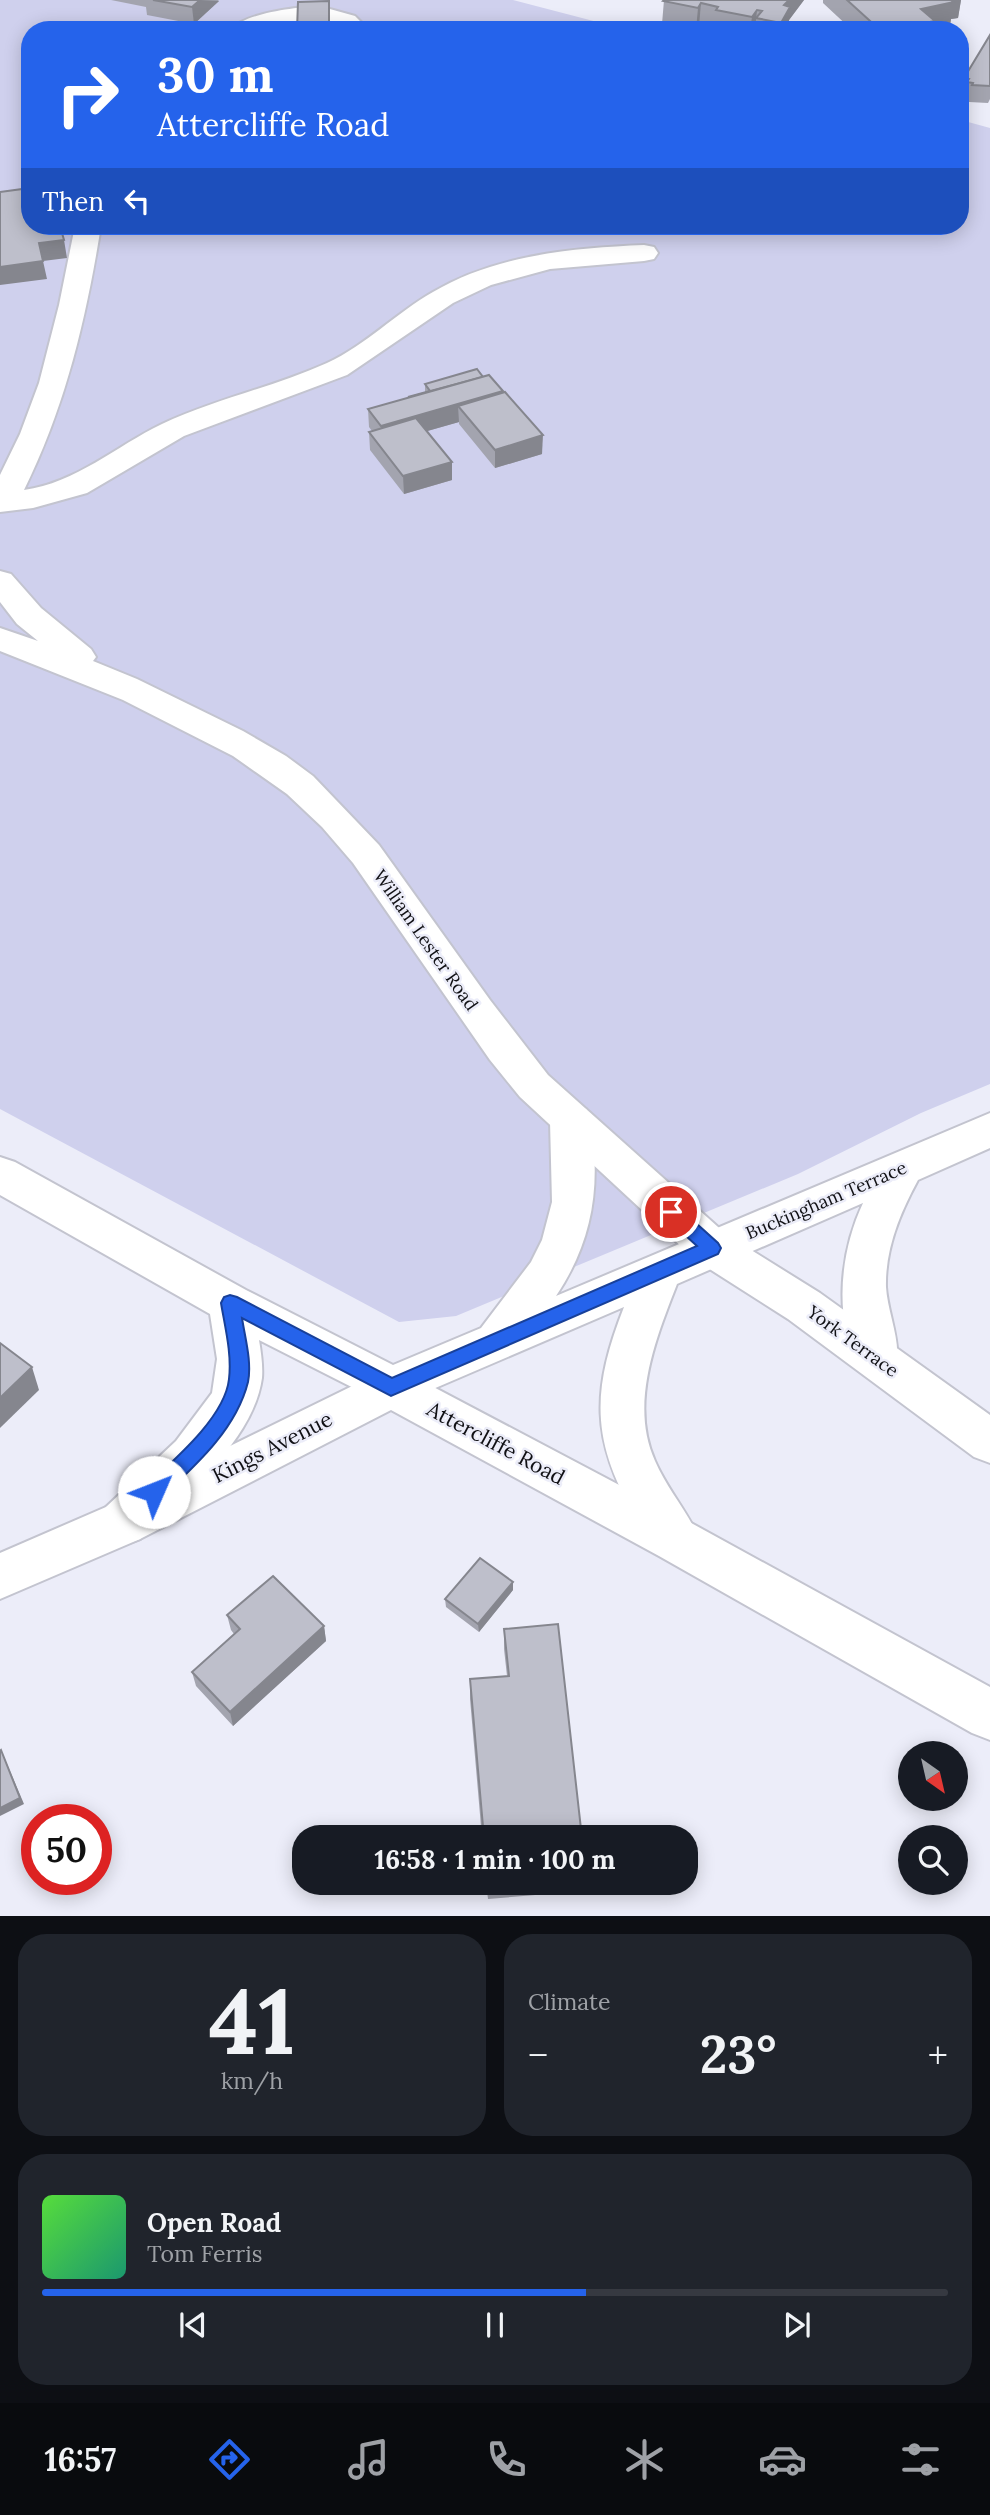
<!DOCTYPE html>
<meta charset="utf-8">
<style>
:root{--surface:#171b24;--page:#20242c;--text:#f1f3f6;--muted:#9ea1a6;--line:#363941;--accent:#2563eb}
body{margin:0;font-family:Lora,serif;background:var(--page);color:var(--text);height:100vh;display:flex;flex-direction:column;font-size:26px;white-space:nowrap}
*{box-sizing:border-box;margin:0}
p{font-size:23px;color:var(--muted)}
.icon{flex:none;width:38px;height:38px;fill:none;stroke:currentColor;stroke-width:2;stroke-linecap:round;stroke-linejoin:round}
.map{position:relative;height:1916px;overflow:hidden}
.details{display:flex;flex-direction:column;gap:18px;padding:18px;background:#0d0f14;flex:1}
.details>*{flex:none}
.top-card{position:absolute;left:21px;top:21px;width:948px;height:214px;border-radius:28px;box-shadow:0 4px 18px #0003;background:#2563eb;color:#fff;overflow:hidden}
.needle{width:46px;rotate:146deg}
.fabs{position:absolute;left:898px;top:1741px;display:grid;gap:14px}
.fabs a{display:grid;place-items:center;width:70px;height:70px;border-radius:50%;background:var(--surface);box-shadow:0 4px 18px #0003;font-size:35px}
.speed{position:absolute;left:21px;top:1804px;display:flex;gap:14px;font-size:35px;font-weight:700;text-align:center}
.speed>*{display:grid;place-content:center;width:91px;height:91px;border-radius:50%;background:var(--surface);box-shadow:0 4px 18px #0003;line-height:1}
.speed .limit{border:10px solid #d22;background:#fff;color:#111}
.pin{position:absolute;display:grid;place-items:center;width:60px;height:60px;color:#fff;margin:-30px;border:4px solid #fff;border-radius:50%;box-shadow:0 2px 7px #0007}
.me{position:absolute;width:77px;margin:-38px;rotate:46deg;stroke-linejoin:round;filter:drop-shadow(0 0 5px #0008)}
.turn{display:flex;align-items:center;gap:24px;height:147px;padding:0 21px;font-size:32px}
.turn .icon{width:91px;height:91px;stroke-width:2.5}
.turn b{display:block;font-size:49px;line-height:60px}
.then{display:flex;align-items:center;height:66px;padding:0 21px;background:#0003;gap:14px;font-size:26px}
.big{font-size:52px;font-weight:700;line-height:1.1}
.details .widget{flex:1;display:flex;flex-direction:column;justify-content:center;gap:10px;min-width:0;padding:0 24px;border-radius:28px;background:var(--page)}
.details .dial{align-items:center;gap:0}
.dial b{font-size:91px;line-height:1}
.song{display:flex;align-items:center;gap:21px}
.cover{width:84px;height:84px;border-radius:10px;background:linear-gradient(135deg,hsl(110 70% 55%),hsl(160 70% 35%))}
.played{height:7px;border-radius:4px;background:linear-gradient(90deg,var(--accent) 60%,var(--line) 60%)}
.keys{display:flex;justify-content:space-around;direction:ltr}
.heat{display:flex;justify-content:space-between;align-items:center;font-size:38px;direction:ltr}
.details .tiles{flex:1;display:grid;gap:18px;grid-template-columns:1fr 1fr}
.widget:last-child{grid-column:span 2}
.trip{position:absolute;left:292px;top:1825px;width:406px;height:70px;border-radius:28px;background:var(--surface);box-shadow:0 4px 18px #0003;font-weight:700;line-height:70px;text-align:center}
.menu{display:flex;height:112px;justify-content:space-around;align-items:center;background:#090b0e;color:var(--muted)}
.menu .icon{width:49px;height:49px}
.menu .active{color:var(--accent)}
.menu b{font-size:32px;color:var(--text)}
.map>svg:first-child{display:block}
.green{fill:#cfd0ed}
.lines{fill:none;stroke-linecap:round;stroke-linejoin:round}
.minor-casing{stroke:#c3c4cf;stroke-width:4}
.major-casing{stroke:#c3c4cf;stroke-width:4}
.minor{fill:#fff;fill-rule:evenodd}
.major{fill:#fff;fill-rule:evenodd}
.wall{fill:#a3a4af}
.shaded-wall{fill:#85868e}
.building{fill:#bebfcb;stroke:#85868e;stroke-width:2}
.route{fill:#2563eb;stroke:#184099;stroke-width:2}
.labels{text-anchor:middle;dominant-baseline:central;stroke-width:5;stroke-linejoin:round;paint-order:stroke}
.street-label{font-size:18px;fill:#101014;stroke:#ecedf9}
.near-street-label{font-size:21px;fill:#101014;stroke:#ecedf9}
</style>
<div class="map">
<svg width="990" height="1917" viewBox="0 0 990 1917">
<rect width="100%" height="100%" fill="#ecedf9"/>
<!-- green -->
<path class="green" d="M 0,0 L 513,0 L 628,30 L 30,30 L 30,226 L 961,226 L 961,120 L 990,128 L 990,1084 L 921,1113 L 798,1174 L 456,1316 L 399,1322 L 0,1109 Z"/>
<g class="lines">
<defs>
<g id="minor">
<path d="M 319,6 L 355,16 L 369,30 L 343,30 L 329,22 L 319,20 L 287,23 L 265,30 L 231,30 C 243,13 299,7 319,6 Z"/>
<path d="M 75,226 L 101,226 C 86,319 66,405 24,490 C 76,483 116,446 162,424 C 215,399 274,387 327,363 C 366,345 396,313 433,292 C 496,255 572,248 644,245 L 654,247 L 658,253 L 654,259 L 644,261 L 550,269 L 491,285 L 453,303 L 347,375 L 184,436 L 87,493 L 33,508 L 0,512 L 0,475 L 20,434 L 39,383 L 59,305 Z"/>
<path d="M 0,571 L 11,574 L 41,608 L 91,649 L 96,657 L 93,661 L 137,679 L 243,731 L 286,756 L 313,776 L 379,845 L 490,1000 L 548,1075 L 727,1235 L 820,1293 L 990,1415 L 990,1463 L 974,1457 L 788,1319 L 697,1261 L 520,1097 L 490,1060 L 353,863 L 322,827 L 287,794 L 233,756 L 123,700 L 0,651 L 0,628 L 38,641 L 17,624 L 0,602 Z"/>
<path d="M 391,1367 L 407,1373 L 693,1524 L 990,1687 L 990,1740 L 972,1733 L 659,1556 L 391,1410 L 140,1539 L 0,1599 L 0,1553 L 106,1507 Z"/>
</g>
<path id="major" d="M 571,1104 L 586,1109 C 593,1123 593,1136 594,1151 C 598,1205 586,1251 556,1296 L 990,1113 L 990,1148 L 918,1180 C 900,1213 885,1249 886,1287 C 887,1308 899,1338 897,1356 C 897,1361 893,1367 891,1371 L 875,1377 L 859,1371 C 834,1318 839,1255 863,1203 L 677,1284 C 656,1338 629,1404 655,1461 C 667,1489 688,1512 700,1540 L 693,1556 L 676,1562 C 652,1553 648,1538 635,1516 C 590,1439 592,1389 624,1307 L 391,1407 L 259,1340 C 261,1352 263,1366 262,1378 C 253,1442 183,1496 140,1539 L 123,1545 L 106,1539 L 99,1523 L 106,1507 L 176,1441 L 212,1393 L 217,1359 L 210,1314 L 0,1195 L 0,1157 L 15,1162 L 246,1290 L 393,1365 L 481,1328 L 531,1262 L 542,1240 L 552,1202 L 550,1121 L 556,1109 Z"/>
</defs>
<!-- minor casing -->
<use href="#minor" class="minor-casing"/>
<!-- major casing -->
<use href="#major" class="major-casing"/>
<!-- minor -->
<use href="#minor" class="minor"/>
<!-- major -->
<use href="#major" class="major"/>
</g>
<!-- wall -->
<g class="wall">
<path d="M 111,0 L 218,0 L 219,1 L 194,24 L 147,15 L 146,7 Z"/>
<path d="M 664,0 L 804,0 L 789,20 L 788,30 L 714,30 L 699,26 L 697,30 L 691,30 L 662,24 Z"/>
<path d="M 823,0 L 961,0 L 958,18 L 951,19 L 950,25 L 933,29 L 933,30 L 852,30 L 823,3 Z"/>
<path d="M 990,35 L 990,99 L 988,103 L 969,102 L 969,100 L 964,99 L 965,96 L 961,95 L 964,78 Z"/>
<path d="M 483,377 L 503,391 L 542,454 L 495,468 L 459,424 L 459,422 L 427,431 L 452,480 L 404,494 L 370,450 L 369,432 L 372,431 L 369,427 L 368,409 L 425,393 L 425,384 Z"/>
<path d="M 513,1590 L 479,1632 L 446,1607 L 445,1599 Z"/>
<path d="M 227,1615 L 324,1626 L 326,1641 L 233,1726 L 196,1686 L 192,1672 L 234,1634 L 231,1630 Z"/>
<path d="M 504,1629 L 582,1838 L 482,1838 L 470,1699 L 470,1679 L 507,1676 L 504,1649 Z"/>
<path d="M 486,1883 L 585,1883 L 584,1891 L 488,1899 Z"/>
</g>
<!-- shaded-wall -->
<g class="shaded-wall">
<path d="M 200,0 L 219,1 L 194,24 L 192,7 Z"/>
<path d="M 789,0 L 804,0 L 789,20 L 788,30 L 781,30 L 784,5 Z"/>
<path d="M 947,0 L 961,0 L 958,18 L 951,19 L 950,25 L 933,29 L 933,30 L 886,30 L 921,9 Z"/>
<path d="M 701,3 L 699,26 L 696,30 L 698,8 Z"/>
<path d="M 757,10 L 755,30 L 750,30 L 752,17 Z"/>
<path d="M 64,240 L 67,258 L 43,261 L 47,279 L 0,285 L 0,267 L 39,243 Z"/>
<path d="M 503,391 L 503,409 L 458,406 L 459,422 L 382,444 L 381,426 Z"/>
<path d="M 543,435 L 542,454 L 495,468 L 495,450 Z"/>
<path d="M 452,462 L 452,480 L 404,494 L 403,476 Z"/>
<path d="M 32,1367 L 39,1390 L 0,1428 L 0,1398 Z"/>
<path d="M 513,1582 L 513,1590 L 479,1632 L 478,1624 Z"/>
<path d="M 324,1626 L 326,1641 L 233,1726 L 230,1712 Z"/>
<path d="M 4,1757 L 24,1804 L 0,1816 L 0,1808 Z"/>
</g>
<!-- building -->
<g class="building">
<path d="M 153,0 L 200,0 L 192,7 Z"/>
<path d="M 664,0 L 789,0 L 784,5 L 790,7 L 781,23 L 756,18 L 762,11 L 757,10 L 752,17 L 716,10 L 718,7 L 701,3 L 698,8 L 663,1 Z"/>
<path d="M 847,0 L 951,0 L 954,2 L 921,9 L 935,21 L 886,30 L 880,30 Z"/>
<path d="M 329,1 L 329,30 L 297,30 L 298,2 Z"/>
<path d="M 990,35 L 990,86 L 972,85 L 973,83 L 967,82 L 969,79 L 964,78 Z"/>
<path d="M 30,188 L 30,226 L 60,226 L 64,240 L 39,243 L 43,261 L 0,267 L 0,192 Z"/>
<path d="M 477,369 L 483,377 L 408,397 L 430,391 L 425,384 Z"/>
<path d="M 489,375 L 503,391 L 381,426 L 368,409 Z"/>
<path d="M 505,392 L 543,435 L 495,450 L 458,406 Z"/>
<path d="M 416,418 L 452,462 L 403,476 L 369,432 Z"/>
<path d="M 0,1343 L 32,1367 L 0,1398 Z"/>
<path d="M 480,1558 L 513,1582 L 478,1624 L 445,1599 Z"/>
<path d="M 273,1576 L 324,1626 L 230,1712 L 192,1672 L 240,1629 L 227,1615 Z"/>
<path d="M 558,1624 L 582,1838 L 484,1838 L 470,1679 L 509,1676 L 504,1629 Z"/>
<path d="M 1,1750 L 20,1798 L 0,1808 L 0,1751 Z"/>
</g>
<!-- route -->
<path class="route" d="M 671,1205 L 678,1207 L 718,1243 L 721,1248 L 718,1254 L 391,1396 L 242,1318 C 245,1338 252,1362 248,1382 C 236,1430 195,1466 161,1498 L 154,1500 L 147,1498 L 145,1492 L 147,1485 C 174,1460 225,1417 229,1379 C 232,1354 225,1327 221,1303 L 224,1297 L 230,1295 L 237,1297 L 392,1378 L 697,1246 L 665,1217 L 663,1212 L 665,1207 Z"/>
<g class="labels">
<!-- street labels -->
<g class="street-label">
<text transform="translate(426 940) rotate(55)">William Lester Road</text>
<text transform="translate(826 1200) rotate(-23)">Buckingham Terrace</text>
<text transform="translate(853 1341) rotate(36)">York Terrace</text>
</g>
<!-- near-street labels -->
<g class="near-street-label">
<text transform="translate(496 1443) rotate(28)">Attercliffe Road</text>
<text transform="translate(272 1447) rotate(-27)">Kings Avenue</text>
</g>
</g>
</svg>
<div class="fabs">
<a><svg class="needle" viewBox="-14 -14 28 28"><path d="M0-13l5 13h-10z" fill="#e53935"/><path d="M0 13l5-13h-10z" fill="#9ea1a6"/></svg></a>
<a><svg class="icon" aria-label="search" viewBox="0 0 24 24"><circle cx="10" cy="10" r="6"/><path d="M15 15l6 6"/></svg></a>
</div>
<div class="speed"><div class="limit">50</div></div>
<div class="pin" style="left:671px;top:1212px;background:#d93025"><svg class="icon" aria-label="arrive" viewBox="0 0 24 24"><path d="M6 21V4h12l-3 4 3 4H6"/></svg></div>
<svg class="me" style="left:154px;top:1492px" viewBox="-20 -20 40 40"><circle r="19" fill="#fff"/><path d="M0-13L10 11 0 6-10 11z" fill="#2563eb"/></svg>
<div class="trip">16:58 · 1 min · 100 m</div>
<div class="top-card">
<div class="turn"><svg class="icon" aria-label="right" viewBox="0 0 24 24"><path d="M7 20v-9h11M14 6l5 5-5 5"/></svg><div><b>30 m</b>Attercliffe Road</div></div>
<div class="then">Then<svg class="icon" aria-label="left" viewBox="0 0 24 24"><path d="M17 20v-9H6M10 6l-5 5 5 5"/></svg></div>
</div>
</div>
<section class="details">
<div class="tiles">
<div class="widget dial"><b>41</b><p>km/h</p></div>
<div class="widget"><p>Climate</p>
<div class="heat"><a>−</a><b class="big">23°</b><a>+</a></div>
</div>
<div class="widget">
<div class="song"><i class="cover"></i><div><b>Open Road</b><p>Tom Ferris</p></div></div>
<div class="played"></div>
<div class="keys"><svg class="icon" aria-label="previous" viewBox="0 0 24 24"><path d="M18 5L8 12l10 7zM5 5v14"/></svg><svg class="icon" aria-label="pause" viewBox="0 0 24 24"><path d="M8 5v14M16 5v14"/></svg><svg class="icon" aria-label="next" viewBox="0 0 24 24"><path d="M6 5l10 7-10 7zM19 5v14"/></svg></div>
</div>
</div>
</section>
<nav class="menu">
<b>16:57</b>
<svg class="icon active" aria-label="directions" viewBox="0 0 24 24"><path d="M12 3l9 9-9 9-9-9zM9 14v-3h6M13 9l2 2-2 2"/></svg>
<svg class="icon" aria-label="music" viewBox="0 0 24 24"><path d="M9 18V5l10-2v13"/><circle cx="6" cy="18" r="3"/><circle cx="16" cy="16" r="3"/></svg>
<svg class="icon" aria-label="phone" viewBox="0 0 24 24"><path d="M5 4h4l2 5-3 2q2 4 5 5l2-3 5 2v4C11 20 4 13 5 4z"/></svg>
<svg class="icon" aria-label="climate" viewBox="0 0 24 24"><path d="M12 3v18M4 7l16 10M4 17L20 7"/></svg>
<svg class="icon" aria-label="car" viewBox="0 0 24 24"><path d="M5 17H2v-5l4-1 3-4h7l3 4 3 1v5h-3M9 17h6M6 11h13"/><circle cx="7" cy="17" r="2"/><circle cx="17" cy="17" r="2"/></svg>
<svg class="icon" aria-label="filters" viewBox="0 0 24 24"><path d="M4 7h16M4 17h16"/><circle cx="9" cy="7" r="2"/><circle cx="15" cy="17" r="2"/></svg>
</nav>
